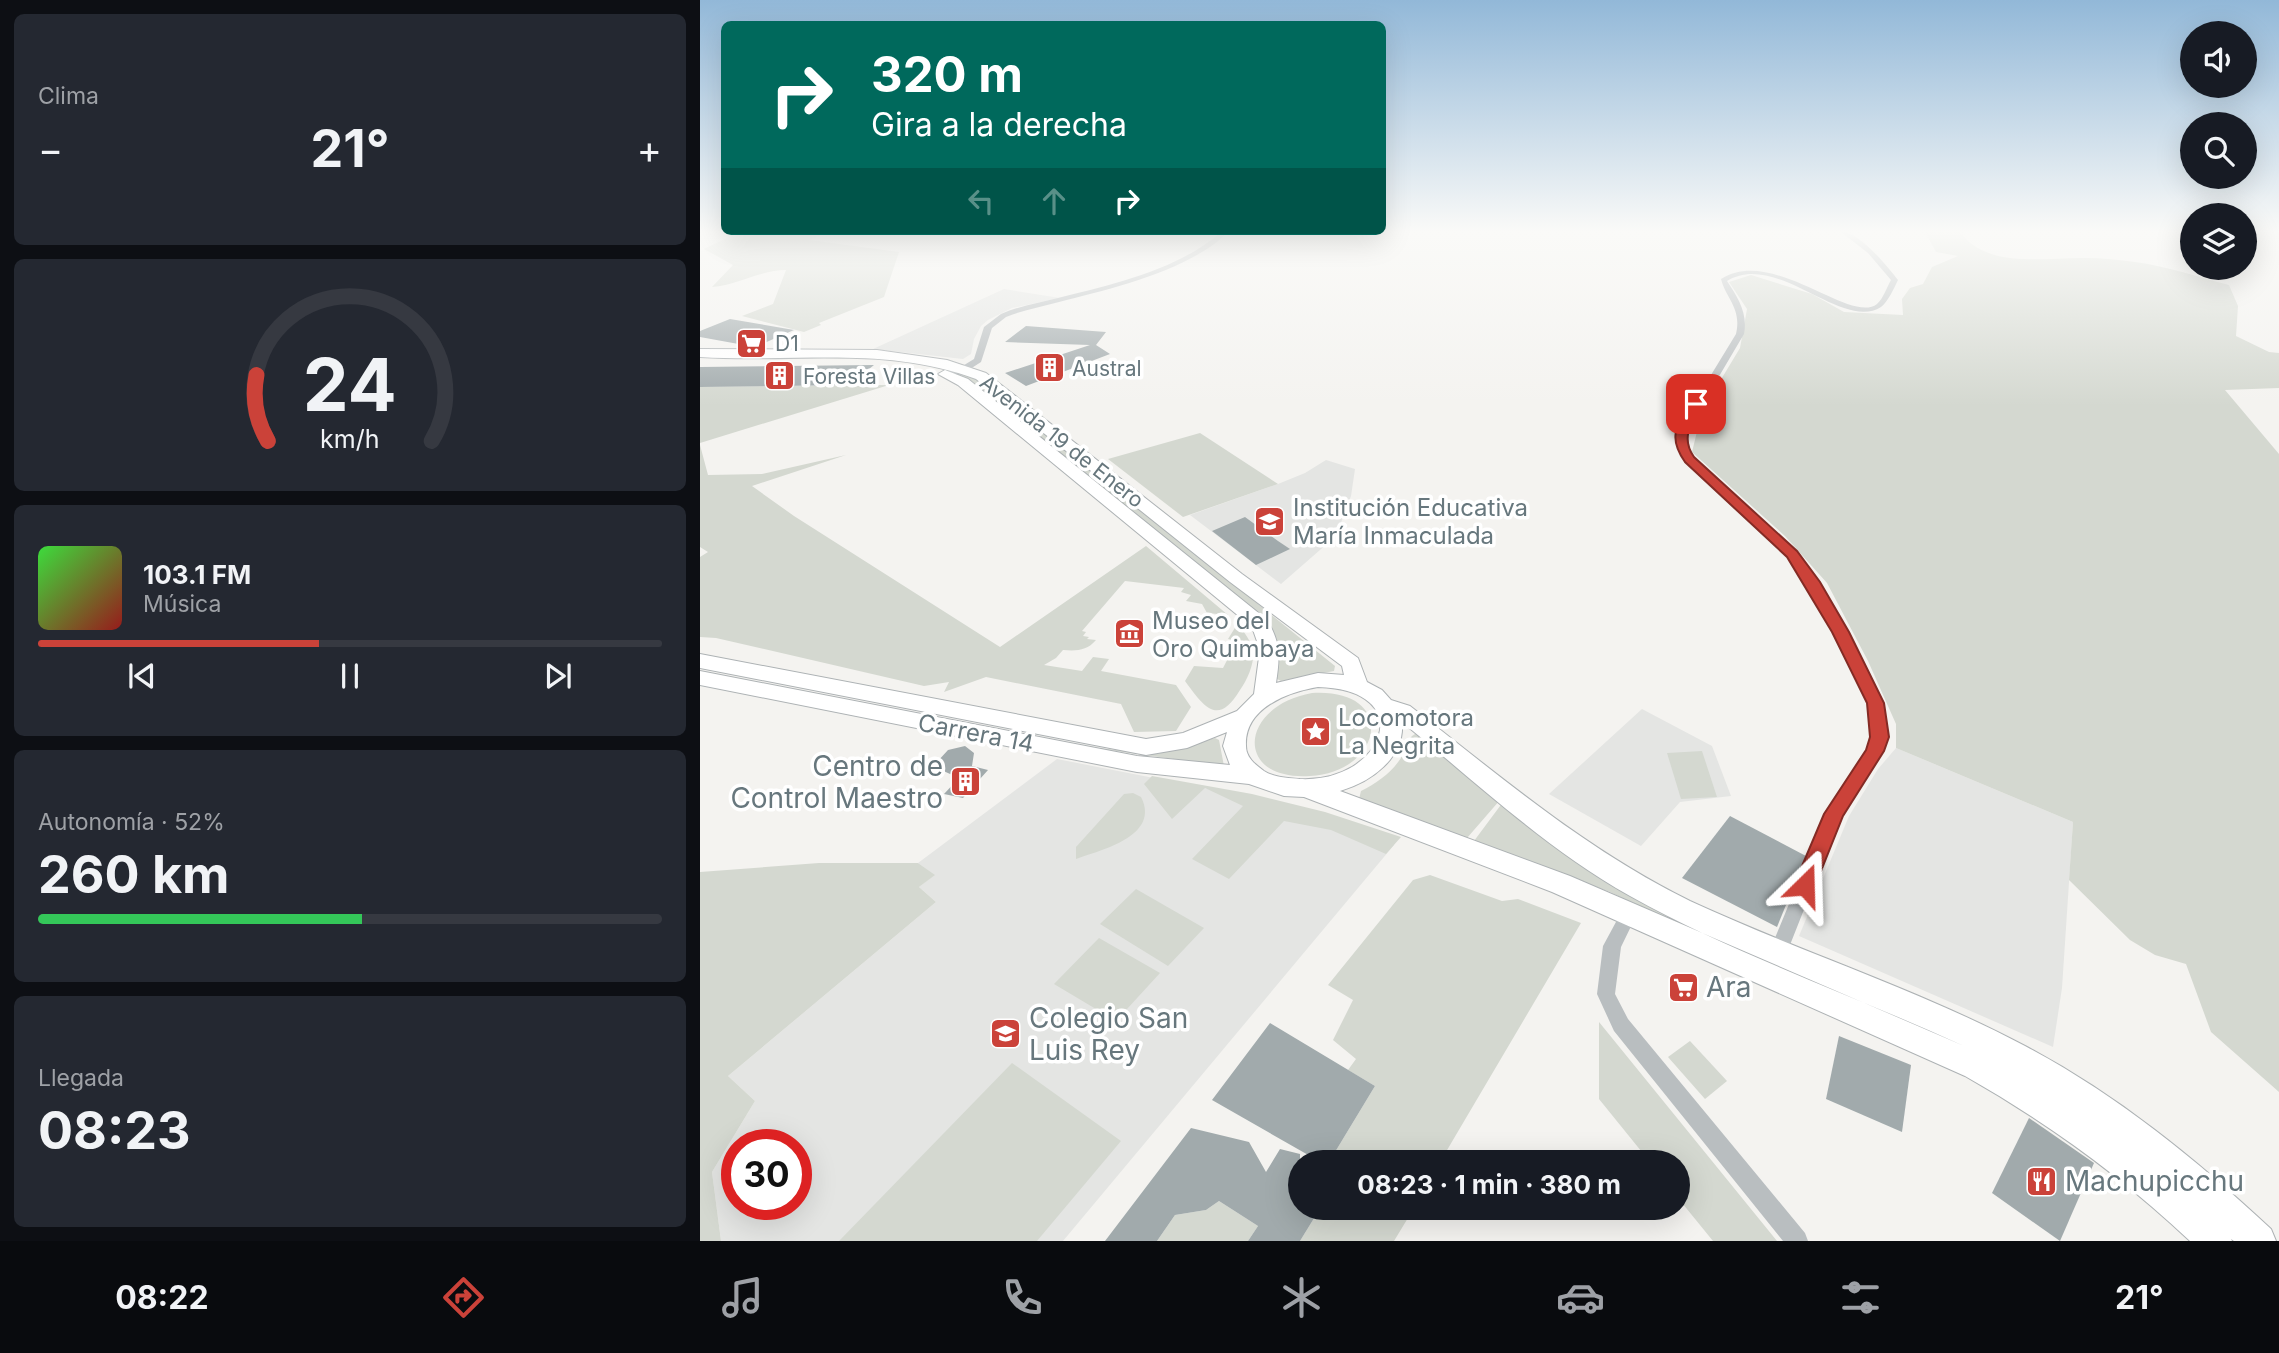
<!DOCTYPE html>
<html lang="es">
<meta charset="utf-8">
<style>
:root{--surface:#171b24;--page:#242831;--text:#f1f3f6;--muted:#9ea1a6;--line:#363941;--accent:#cb4239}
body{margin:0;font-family:Inter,sans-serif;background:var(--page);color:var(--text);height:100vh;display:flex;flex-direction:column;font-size:26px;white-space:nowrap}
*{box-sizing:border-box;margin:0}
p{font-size:23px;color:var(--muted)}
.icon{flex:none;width:38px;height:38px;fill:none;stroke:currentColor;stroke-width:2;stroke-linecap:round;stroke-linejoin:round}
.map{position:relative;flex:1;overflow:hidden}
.side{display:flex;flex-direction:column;gap:14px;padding:14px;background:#0d0f14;width:700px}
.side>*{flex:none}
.guide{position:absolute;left:21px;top:21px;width:665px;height:214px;border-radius:10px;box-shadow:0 7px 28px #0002;background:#00695c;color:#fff;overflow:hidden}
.tools{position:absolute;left:1480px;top:21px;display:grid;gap:14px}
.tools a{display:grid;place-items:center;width:77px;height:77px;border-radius:50%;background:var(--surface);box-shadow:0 7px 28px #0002;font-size:35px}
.speed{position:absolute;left:21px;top:1129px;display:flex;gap:14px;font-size:35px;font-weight:700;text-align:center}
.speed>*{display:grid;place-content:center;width:91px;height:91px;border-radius:50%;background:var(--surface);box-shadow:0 7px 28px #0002;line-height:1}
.speed .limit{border:10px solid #d22;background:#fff;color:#111}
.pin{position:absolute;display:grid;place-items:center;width:60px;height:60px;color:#fff;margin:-30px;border-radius:14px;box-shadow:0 4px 10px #0006}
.me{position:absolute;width:77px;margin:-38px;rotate:22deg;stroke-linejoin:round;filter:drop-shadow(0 0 5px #0008)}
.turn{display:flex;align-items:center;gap:24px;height:147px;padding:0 35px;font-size:32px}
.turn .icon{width:91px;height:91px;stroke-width:2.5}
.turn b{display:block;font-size:49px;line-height:60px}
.lanes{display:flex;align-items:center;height:66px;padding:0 35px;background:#0003;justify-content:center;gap:35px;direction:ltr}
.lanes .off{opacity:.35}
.big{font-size:52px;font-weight:700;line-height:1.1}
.side .tile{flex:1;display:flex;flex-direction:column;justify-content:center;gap:10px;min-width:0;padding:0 24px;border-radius:10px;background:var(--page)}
.side .dial{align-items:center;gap:0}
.dial svg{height:182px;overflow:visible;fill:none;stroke:var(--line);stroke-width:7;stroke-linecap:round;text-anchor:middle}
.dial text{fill:var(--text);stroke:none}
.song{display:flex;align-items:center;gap:21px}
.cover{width:84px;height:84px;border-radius:10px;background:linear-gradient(135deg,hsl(120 70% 55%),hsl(0 70% 35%))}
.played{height:7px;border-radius:4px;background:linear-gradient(90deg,var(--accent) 45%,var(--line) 45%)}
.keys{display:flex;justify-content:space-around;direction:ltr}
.heat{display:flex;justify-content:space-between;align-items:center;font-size:38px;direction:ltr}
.charge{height:10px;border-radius:5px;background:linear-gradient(90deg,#34c759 52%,var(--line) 0)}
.trip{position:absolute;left:588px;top:1150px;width:402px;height:70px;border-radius:35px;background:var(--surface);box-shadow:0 7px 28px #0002;font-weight:700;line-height:70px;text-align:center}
.menu{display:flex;height:112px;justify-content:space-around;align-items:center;background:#090b0e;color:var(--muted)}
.menu .icon{width:49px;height:49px}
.menu .on{color:var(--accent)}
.menu b{font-size:32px;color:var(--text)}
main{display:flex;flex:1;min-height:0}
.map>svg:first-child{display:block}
.built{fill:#e4e5e3;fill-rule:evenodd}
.green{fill:#d4d8d0}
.building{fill:#a1aaac}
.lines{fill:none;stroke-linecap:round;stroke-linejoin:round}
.major-casing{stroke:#adb2b4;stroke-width:2}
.minor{fill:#b9bec0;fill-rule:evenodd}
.major{fill:#fff;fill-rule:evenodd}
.route{fill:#cb4239;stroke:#842b25;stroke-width:2}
.labels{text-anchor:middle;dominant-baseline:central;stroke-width:7;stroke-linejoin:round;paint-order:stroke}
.far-poi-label{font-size:21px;fill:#67777d;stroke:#fff;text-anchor:start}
.far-street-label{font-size:21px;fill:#67777d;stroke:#fff}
.poi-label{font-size:24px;fill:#67777d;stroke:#fff;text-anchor:start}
.street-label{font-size:24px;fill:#67777d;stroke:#fff}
.near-poi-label{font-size:28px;fill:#67777d;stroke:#fff;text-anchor:start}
</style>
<main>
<section class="side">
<div class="tile"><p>Clima</p>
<div class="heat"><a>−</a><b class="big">21°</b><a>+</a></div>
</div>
<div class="tile dial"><svg viewBox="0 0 100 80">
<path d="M14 69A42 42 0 1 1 86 69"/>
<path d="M14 69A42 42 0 0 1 9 40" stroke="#cb4239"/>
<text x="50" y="56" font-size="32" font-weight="700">24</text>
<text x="50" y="72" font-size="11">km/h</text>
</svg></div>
<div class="tile">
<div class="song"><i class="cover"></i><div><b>103.1 FM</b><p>Música</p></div></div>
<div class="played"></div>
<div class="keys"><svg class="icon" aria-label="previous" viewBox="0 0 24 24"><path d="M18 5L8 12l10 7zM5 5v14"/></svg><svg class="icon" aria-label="pause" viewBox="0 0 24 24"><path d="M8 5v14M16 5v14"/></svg><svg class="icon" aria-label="next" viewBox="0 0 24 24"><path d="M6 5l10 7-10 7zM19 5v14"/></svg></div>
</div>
<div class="tile"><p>Autonomía · 52%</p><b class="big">260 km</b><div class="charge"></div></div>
<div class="tile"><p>Llegada</p><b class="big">08:23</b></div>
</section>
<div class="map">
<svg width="1579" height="1241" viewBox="0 0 1579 1241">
<rect width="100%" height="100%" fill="#f4f3f0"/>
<!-- built -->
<g class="built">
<path d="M 304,289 L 360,298 L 312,308 L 288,320 L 281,326 L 274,339 L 271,354 L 263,359 L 173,349 Z"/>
<path d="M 626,460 L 655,469 L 651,496 L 636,536 L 581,584 L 490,515 L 578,484 L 605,473 Z"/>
<path d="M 942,709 L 1012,746 L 1031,796 L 980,802 L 941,846 L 849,794 Z"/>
<path d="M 1196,748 L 1373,822 L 1362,988 L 1353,1047 L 1099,936 L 1149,816 L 1178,769 Z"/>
<path d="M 357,759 L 505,788 L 694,845 L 363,1241 L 21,1241 L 12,1172 L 55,1101 L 28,1076 L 236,902 L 219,887 L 234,875 L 218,863 ZM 37,1144 L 96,1144 L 96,1204 L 37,1204 Z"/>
</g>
<!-- green -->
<g class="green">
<path d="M 39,232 L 129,232 L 109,240 L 199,252 L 184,297 L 119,323 L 121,325 L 104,332 L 42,316 L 73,304 L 86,270 C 60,270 38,285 12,287 L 33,265 L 4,249 Z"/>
<path d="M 1225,232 L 1260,232 C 1288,270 1346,257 1386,258 C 1402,258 1419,260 1435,262 C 1466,266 1498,277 1529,285 L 1538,306 L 1536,336 L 1569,352 L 1579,353 L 1579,388 L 1525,390 L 1579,454 L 1579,1092 L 1511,1032 L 1486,964 L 1455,955 L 1430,940 L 1369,880 L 1373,822 L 1196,748 L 1196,724 L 1168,661 L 1127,583 L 1085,536 L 992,452 L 1002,411 L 1040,348 L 1047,309 L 1029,282 L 1051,275 L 1112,294 L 1144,312 L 1203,315 L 1202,299 L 1210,288 L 1223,284 L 1232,267 L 1258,256 L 1236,252 Z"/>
<path d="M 259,374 L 280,380 L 635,666 L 634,671 L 581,681 L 575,678 C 580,656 581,638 565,620 L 273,382 Z"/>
<path d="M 189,385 L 0,443 L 0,387 Z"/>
<path d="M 500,433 L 578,484 L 483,517 L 408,459 Z"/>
<path d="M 0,445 L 8,475 L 62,474 L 146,455 L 52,486 L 94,516 L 300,647 L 446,546 L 528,615 L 507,613 L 502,604 L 486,601 L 491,595 L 481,592 L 484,588 L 425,581 L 382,631 L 386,632 L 383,636 L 389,637 L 387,639 L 396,640 C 387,651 376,651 363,650 L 356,658 L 344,665 L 382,671 L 393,657 L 409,659 L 401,671 L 476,685 L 491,707 L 476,731 L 434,732 L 421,704 L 286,677 L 244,692 L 249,682 L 224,686 L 16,638 L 0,637 L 0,557 L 8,552 L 0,547 Z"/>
<path d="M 538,623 C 543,632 553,642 553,653 C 554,665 547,680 540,690 C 518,727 504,707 485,681 L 494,666 L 523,668 L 537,641 L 528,639 Z"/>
<path d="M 612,693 C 698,688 684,772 610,776 C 533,781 539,706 612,693 Z"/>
<path d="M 715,734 L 720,734 L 800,800 L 767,838 L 659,799 L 661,791 C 677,783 691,773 701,758 C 706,749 706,739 715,734 Z"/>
<path d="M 515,738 L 519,740 L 524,766 L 387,747 L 457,754 Z"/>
<path d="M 1002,751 L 1017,797 L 981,799 L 967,753 Z"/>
<path d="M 452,776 L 552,794 L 625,812 L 701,837 L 686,854 L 631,830 L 584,821 L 529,879 L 492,859 L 543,806 L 505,788 L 472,819 L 444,784 Z"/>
<path d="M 433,793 L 441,797 C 461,836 401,850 376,859 L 376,847 L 424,794 Z"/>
<path d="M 803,802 L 910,882 L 1058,958 L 1163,999 L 1162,1002 L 1092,979 L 910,892 L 774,841 Z"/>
<path d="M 119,863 L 218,863 L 235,875 L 219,887 L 236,902 L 28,1076 L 55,1101 L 12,1172 L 21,1241 L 0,1241 L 0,872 Z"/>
<path d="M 730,875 L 802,901 L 818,899 L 881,923 L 740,1162 L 629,1162 L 675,1086 L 648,1070 L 656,1059 L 633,1040 L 653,1000 L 628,985 L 713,880 Z"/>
<path d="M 436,889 L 504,928 L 468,966 L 400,924 Z"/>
<path d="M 399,938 L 460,973 L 416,1021 L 354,984 Z"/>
<path d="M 899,1022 L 1077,1241 L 1013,1241 L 978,1198 L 978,1162 L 950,1162 L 899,1099 Z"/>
<path d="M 990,1041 L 1027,1081 L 1005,1099 L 968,1057 Z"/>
<path d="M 312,1063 L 421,1141 L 337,1241 L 139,1241 Z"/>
<path d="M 519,1201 L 558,1226 L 548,1241 L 457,1241 L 475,1215 L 506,1210 Z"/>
<path d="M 604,1208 L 714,1208 L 694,1241 L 600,1241 L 616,1215 Z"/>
</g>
<!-- building -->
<g class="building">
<path d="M 30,319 L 94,330 L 55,347 L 0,337 L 0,331 Z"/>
<path d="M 326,326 L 406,332 L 396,345 L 410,354 L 326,386 L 305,373 L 390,345 L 305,342 Z"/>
<path d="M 174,365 L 149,385 L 0,387 L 0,367 Z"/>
<path d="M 545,517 L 578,541 L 590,549 L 556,565 L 512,531 Z"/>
<path d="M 265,746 L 274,753 L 272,766 L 288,770 L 263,798 L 244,794 L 259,778 L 239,769 L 237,762 L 248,750 Z"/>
<path d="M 1030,816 L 1106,856 L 1077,927 L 982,878 Z"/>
<path d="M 570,1023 L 675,1086 L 629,1162 L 608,1162 L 610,1156 L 512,1100 Z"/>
<path d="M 1139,1036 L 1211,1065 L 1202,1132 L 1126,1099 Z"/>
<path d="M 1329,1118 L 1394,1163 L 1360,1241 L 1292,1193 Z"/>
<path d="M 491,1128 L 549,1142 L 566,1172 L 580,1149 L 600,1154 L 600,1208 L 616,1215 L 600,1241 L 548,1241 L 558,1226 L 519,1201 L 506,1210 L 475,1215 L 457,1241 L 405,1241 Z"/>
</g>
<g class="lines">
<defs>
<path id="major" d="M 0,349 L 177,350 L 247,360 L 286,373 L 542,574 L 658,658 L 667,682 L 682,690 L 691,700 L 710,706 C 801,777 885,849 990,901 C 1100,952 1218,989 1325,1046 C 1416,1094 1496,1159 1571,1229 L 1576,1241 L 1534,1241 L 1531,1239 L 1532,1241 L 1490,1241 C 1421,1176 1348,1123 1265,1076 L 852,892 L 604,797 L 584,796 L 549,784 L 437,772 L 0,685 L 0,671 L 437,756 L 530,765 L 523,746 L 527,732 L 487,748 L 446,755 L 0,668 L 0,654 L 446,739 L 483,733 L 537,711 L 554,694 L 560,650 L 552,627 L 258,385 L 238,374 L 245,370 L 268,379 L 566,619 C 581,641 580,657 576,683 L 618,673 L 644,675 L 642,666 L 530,582 L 276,379 C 184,345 96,363 0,357 ZM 618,687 C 721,690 683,783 600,779 C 588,778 575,778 564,771 C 556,765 546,758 546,746 C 544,708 588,692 618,687 ZM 702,722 C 776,782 846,849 930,896 C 1036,955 1153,995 1264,1046 L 870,876 L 640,791 C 671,782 705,758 702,722 Z"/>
</defs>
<!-- major casing -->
<use href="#major" class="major-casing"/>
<!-- minor -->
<g class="minor">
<path d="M 521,232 L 528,232 C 491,270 410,289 359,302 C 341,307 323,310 306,317 L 292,328 L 281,362 L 267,371 L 246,376 L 242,374 L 261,367 L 274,359 L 284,327 L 301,314 C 319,306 339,303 358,298 C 411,285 480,269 521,232 Z"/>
<path d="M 1141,232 C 1160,232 1187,266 1198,280 C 1194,288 1188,302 1181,307 C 1142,332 1076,250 1027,281 C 1038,298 1048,313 1044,334 L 985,434 L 987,448 L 993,458 L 1096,552 L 1118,582 L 1156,649 L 1183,703 L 1186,737 L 1182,751 L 1141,816 L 1086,955 L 1083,960 L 1077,963 L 1071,960 L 1068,955 L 1126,814 L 1168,750 L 1172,737 L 1169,703 L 1144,649 L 1106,582 L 1088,556 L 986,462 L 977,448 L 975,434 L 1036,334 C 1042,308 1026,299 1021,279 C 1073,246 1150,325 1177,304 C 1183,299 1187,287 1191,280 L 1168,253 Z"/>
<path d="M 929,907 L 935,909 L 937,914 L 921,947 L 915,994 L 928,1019 L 1105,1233 L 1108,1241 L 1083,1241 L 914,1031 L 897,994 L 903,946 L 923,909 Z"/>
</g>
<!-- major -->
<use href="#major" class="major"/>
</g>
<!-- sky -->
<linearGradient id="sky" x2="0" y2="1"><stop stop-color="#92b8d8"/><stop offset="0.57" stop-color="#fafaf8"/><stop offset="1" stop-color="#fafaf8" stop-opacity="0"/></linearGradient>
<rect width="1579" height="406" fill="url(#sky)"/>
<!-- route -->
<path class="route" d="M 992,402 L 1002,404 C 992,423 980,437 994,457 L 1097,551 L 1120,582 L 1149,632 L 1184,703 L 1189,737 L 1184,751 L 1143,816 L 1113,891 L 1105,894 L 1098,891 L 1094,885 L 1124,814 L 1166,750 L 1170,737 L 1167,703 L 1132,632 L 1087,557 L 985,462 C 967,436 977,426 992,402 Z"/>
<!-- icons -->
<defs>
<symbol id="supermarket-square" viewBox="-11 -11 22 22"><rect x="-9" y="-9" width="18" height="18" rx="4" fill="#cb4239" stroke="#fff"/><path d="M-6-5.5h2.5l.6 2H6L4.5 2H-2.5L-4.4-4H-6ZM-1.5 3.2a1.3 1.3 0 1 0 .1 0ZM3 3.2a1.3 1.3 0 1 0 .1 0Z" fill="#fff"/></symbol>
<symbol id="building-square" viewBox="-11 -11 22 22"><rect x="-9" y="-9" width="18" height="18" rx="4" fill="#cb4239" stroke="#fff"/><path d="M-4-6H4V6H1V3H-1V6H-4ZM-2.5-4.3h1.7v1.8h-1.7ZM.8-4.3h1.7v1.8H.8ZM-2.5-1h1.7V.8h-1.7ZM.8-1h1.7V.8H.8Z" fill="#fff"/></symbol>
<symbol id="university-square" viewBox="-11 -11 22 22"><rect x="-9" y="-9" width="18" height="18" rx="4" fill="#cb4239" stroke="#fff"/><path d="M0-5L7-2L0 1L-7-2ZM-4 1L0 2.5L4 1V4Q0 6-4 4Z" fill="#fff"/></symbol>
<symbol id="museum-square" viewBox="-11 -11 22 22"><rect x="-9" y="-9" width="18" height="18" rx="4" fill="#cb4239" stroke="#fff"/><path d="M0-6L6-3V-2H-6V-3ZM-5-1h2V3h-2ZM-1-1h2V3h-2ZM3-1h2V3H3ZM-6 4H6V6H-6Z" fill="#fff"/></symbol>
<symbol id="sight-square" viewBox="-11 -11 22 22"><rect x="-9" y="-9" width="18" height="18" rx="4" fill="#cb4239" stroke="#fff"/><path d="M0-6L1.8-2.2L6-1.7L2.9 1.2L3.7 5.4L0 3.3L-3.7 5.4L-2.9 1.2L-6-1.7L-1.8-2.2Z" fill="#fff"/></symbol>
<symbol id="restaurant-square" viewBox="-11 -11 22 22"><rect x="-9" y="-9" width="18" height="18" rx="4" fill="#cb4239" stroke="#fff"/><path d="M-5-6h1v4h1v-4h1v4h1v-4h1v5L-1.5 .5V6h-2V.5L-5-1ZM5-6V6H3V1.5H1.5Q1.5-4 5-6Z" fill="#fff"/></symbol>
</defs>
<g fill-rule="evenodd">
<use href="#supermarket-square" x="34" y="326" width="35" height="35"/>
<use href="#building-square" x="332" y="350" width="35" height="35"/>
<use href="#building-square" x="62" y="358" width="35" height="35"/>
<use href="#university-square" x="552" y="504" width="35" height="35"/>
<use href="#museum-square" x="412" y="616" width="35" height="35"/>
<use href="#sight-square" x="598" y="714" width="35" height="35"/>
<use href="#building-square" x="248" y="764" width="35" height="35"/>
<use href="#supermarket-square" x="966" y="970" width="35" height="35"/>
<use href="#university-square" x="288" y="1016" width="35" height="35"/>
<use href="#restaurant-square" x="1324" y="1164" width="35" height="35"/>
</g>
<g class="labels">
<!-- far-poi labels -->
<g class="far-poi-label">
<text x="75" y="343">D1</text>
<text x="372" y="368">Austral</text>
<text x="103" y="376">Foresta Villas</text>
</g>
<!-- far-street labels -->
<g class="far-street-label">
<text transform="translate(362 441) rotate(38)">Avenida 19 de Enero</text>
</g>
<!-- poi labels -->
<g class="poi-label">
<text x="593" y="507">Institución Educativa<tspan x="593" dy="28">María Inmaculada</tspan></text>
<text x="452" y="620">Museo del<tspan x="452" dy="28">Oro Quimbaya</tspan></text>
<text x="638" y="717">Locomotora<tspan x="638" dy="28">La Negrita</tspan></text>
</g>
<!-- street labels -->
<g class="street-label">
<text transform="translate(276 733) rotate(11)">Carrera 14</text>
</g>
<!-- near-poi labels -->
<g class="near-poi-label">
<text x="243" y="766" text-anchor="end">Centro de<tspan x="243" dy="32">Control Maestro</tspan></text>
<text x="1006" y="987">Ara</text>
<text x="329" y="1018">Colegio San<tspan x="329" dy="32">Luis Rey</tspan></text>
<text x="1365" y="1181">Machupicchu</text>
</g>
</g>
</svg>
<div class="tools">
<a><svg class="icon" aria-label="sound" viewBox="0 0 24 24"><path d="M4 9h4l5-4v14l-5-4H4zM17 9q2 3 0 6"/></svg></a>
<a><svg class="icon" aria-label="search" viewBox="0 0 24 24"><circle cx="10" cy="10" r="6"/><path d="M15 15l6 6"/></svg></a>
<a><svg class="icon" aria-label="layers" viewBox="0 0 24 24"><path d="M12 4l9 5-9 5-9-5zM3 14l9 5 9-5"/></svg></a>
</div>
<div class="speed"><div class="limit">30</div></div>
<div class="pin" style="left:996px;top:404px;background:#d93025"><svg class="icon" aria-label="arrive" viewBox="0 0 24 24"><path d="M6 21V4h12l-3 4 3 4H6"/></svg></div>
<svg class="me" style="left:1105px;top:885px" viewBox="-20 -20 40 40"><path d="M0-17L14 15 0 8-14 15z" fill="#cb4239" stroke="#fff" stroke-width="4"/></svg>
<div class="trip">08:23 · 1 min · 380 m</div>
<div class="guide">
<div class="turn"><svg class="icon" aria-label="right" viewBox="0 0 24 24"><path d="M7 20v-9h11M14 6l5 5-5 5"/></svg><div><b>320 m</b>Gira a la derecha</div></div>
<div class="lanes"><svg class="icon off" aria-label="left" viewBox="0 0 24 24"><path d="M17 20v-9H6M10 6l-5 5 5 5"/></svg><svg class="icon off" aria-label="ahead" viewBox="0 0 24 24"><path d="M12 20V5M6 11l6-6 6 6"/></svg><svg class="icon" aria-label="right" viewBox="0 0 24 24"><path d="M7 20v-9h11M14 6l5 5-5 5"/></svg></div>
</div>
</div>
</main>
<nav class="menu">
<b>08:22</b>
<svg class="icon on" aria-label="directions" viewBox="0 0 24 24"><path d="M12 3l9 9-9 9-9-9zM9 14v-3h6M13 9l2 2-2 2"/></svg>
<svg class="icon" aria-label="music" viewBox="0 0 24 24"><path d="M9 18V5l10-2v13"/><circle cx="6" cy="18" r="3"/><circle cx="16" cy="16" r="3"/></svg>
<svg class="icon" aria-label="phone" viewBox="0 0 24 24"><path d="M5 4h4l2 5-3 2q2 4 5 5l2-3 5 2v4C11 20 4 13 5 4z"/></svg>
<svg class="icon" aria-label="climate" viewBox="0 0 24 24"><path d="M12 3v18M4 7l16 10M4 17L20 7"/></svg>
<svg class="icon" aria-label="car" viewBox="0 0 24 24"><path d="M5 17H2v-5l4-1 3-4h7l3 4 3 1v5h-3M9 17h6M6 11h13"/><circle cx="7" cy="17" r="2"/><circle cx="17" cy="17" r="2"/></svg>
<svg class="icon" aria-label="filters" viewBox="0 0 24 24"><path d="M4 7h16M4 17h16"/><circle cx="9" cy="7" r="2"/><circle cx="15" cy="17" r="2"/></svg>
<b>21°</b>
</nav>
